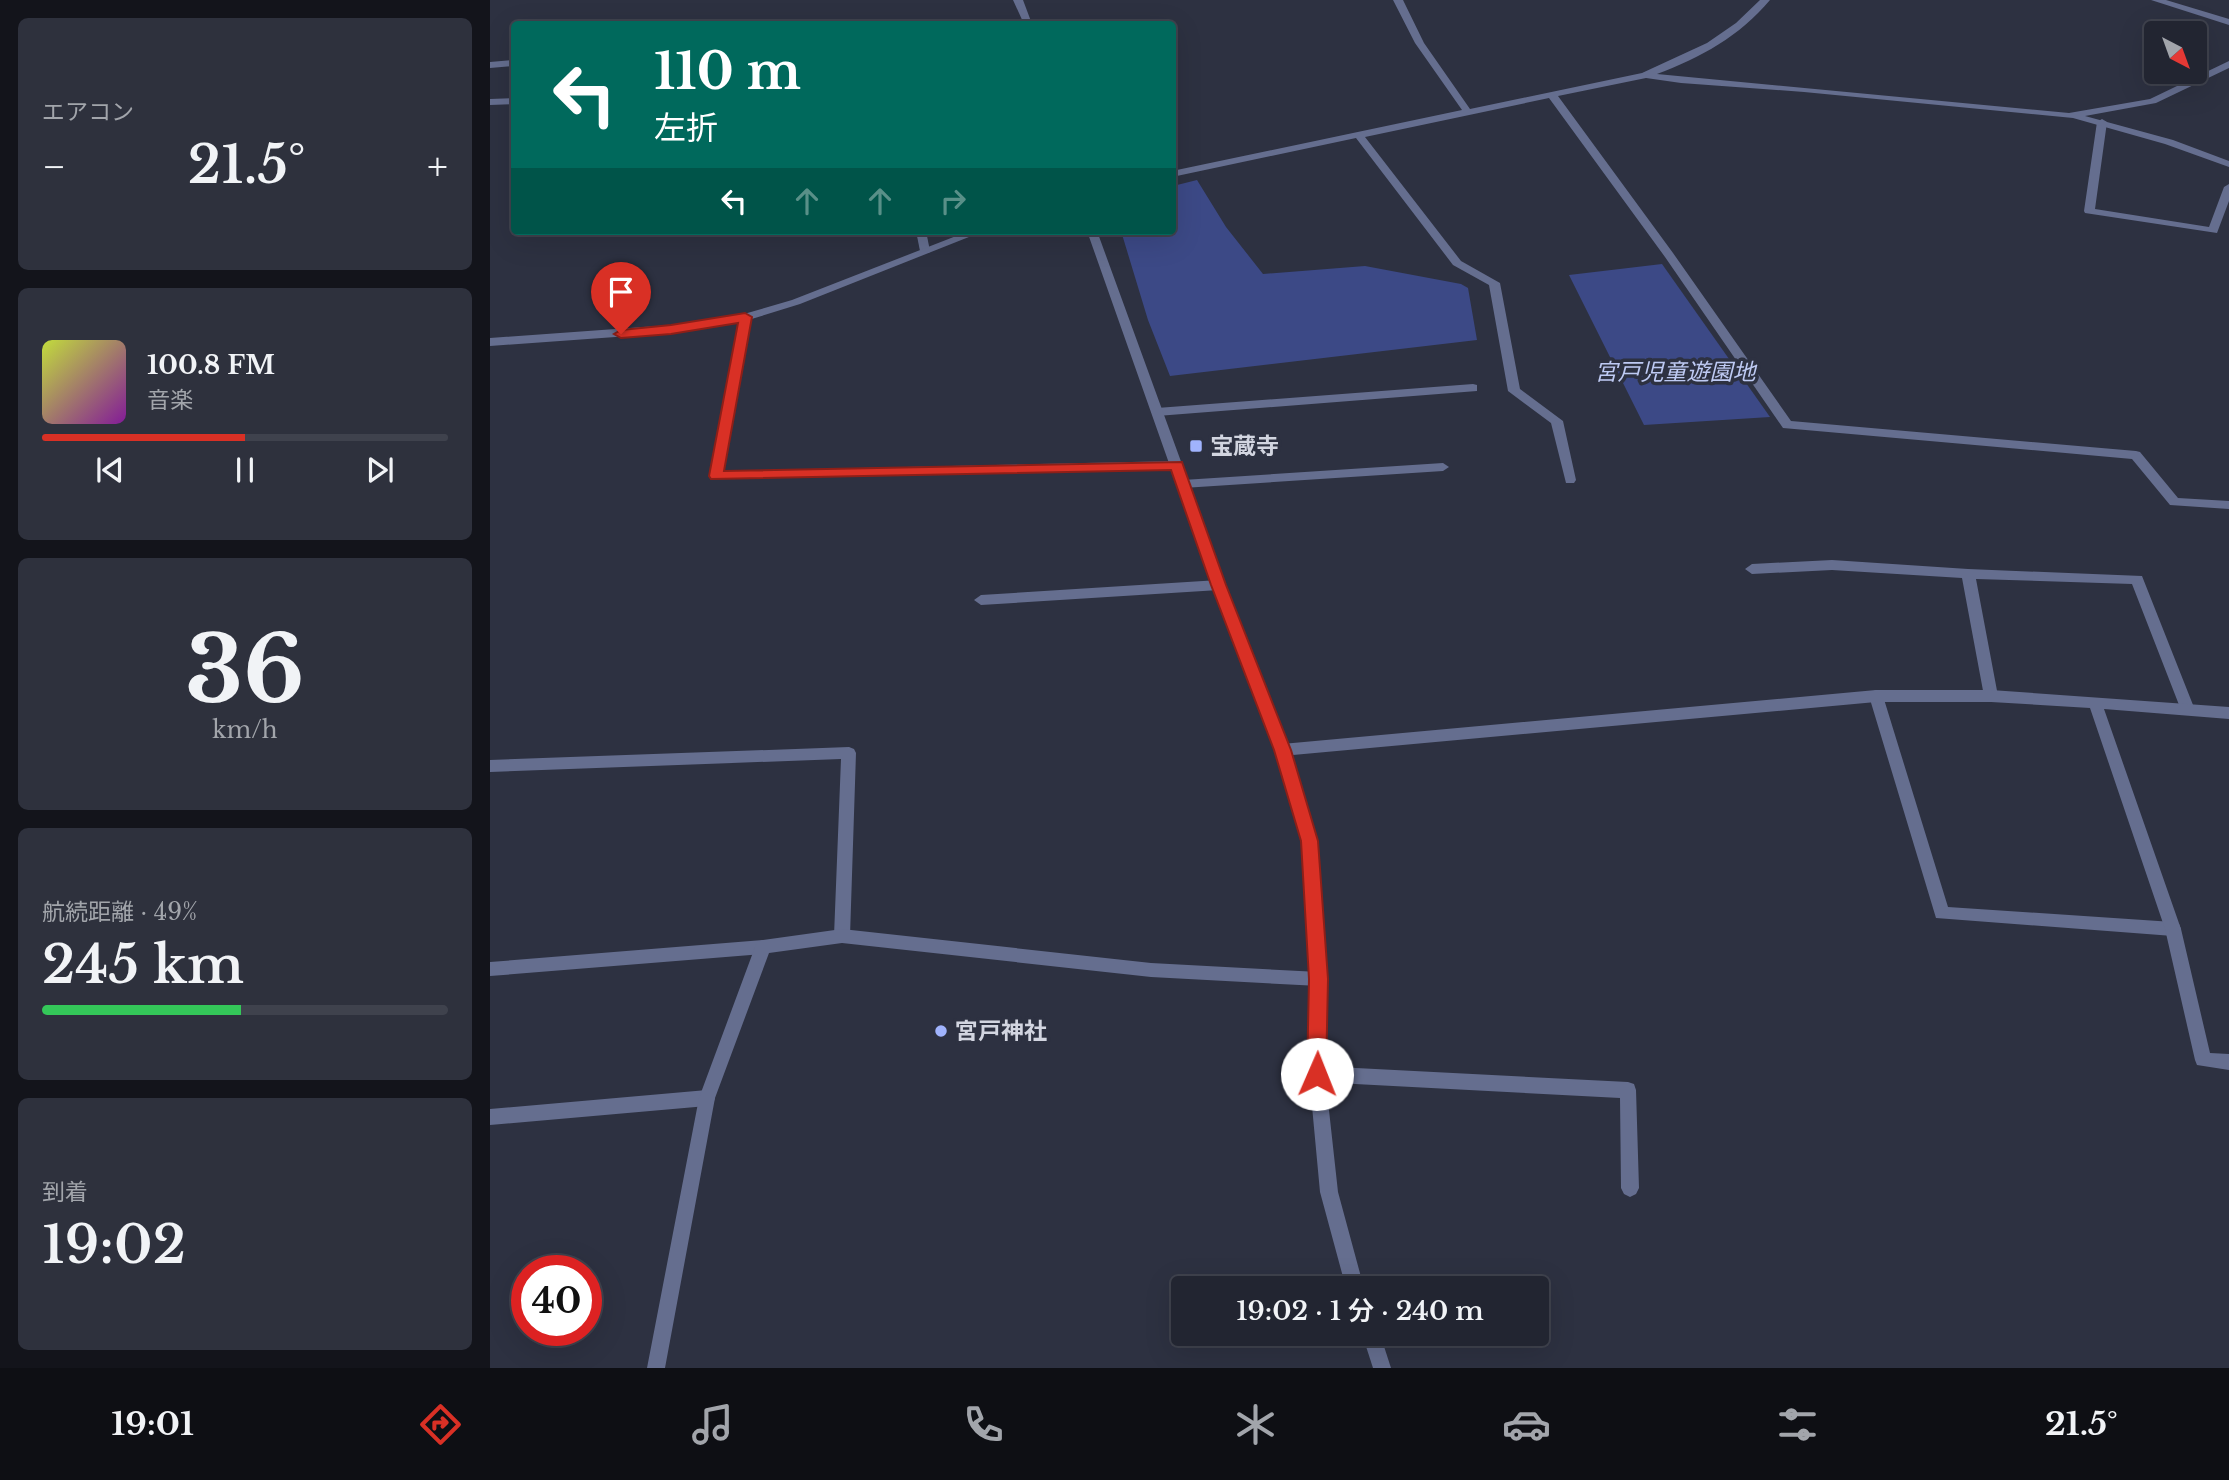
<!DOCTYPE html>
<html lang="ja">
<meta charset="utf-8">
<style>
:root{--surface:#222531;--page:#2e313d;--text:#f1f3f6;--muted:#a2a5ab;--line:#3f424d;--accent:#d93025}
body{margin:0;font-family:"Libre Baskerville","Noto Sans JP",serif;background:var(--page);color:var(--text);height:100vh;display:flex;flex-direction:column;font-size:26px;white-space:nowrap}
*{box-sizing:border-box;margin:0}
p{font-size:23px;color:var(--muted)}
.icon{flex:none;width:38px;height:38px;fill:none;stroke:currentColor;stroke-width:2;stroke-linecap:round;stroke-linejoin:round}
.map{position:relative;flex:1;overflow:hidden}
.panel{display:flex;flex-direction:column;gap:18px;padding:18px;background:#13141b;width:490px}
.panel>*{flex:none}
.hud{position:absolute;left:21px;top:21px;width:665px;height:214px;border-radius:7px;box-shadow:0 7px 28px #0002,0 0 0 2px var(--line);background:#00695c;color:#fff;overflow:hidden}
.needle{width:46px;rotate:139deg}
.tools{position:absolute;left:1654px;top:21px;display:grid;gap:14px}
.tools a{display:grid;place-items:center;width:63px;height:63px;border-radius:7px;background:var(--surface);box-shadow:0 7px 28px #0002,0 0 0 2px var(--line);font-size:35px}
.speed{position:absolute;left:21px;top:1255px;display:flex;gap:14px;font-size:35px;font-weight:700;text-align:center}
.speed>*{display:grid;place-content:center;width:91px;height:91px;border-radius:50%;background:var(--surface);box-shadow:0 7px 28px #0002,0 0 0 2px var(--line);line-height:1}
.speed .limit{border:10px solid #d22;background:#fff;color:#111}
.pin{position:absolute;display:grid;place-items:center;width:60px;height:60px;color:#fff;margin:-72px -30px;border-radius:50% 50% 50% 0;rotate:-45deg;box-shadow:0 0 7px #0007}
.pin .icon{rotate:45deg}
.me{position:absolute;width:77px;margin:-38px;rotate:1deg;stroke-linejoin:round;filter:drop-shadow(0 0 5px #0008)}
.turn{display:flex;align-items:center;gap:24px;height:147px;padding:0 28px;font-size:32px}
.turn .icon{width:91px;height:91px;stroke-width:2.5}
.turn b{display:block;font-size:49px;line-height:60px}
.lanes{display:flex;align-items:center;height:66px;padding:0 28px;background:#0003;justify-content:center;gap:35px;direction:ltr}
.lanes .off{opacity:.35}
.big{font-size:52px;font-weight:600;line-height:1.1}
.panel .tile{flex:1;display:flex;flex-direction:column;justify-content:center;gap:10px;min-width:0;padding:0 24px;border-radius:10px;background:var(--page)}
.panel .dial{align-items:center;gap:0}
.dial b{font-size:91px;line-height:1}
.song{display:flex;align-items:center;gap:21px}
.cover{width:84px;height:84px;border-radius:10px;background:linear-gradient(135deg,hsl(70 70% 55%),hsl(290 70% 35%))}
.played{height:7px;border-radius:4px;background:linear-gradient(90deg,var(--accent) 50%,var(--line) 50%)}
.keys{display:flex;justify-content:space-around;direction:ltr}
.heat{display:flex;justify-content:space-between;align-items:center;font-size:38px;direction:ltr}
.charge{height:10px;border-radius:5px;background:linear-gradient(90deg,#34c759 49%,var(--line) 0)}
.trip{position:absolute;left:681px;top:1276px;width:378px;height:70px;border-radius:7px;background:var(--surface);box-shadow:0 7px 28px #0002,0 0 0 2px var(--line);font-weight:600;line-height:70px;text-align:center}
.dock{display:flex;height:112px;justify-content:space-around;align-items:center;background:#0e0f14;color:var(--muted)}
.dock .icon{width:49px;height:49px}
.dock .selected{color:var(--accent)}
.dock b{font-size:32px;color:var(--text)}
main{display:flex;flex:1;min-height:0}
.map>svg:first-child{display:block}
.green{fill:#3c4986}
.lines{fill:none;stroke-linecap:round;stroke-linejoin:round}
.service{fill:#656e8f;fill-rule:evenodd}
.minor{fill:#656e8f;fill-rule:evenodd}
.tertiary{fill:#656e8f;fill-rule:evenodd}
.route{fill:#d93025;stroke:#8d1f18;stroke-width:2}
.poi-dot{fill:#a0b3fd;stroke:#2d3141;stroke-width:2.5}
.labels{text-anchor:middle;dominant-baseline:central;stroke-width:7;stroke-linejoin:round;paint-order:stroke}
.park-label{font-size:23px;font-style:italic;fill:#becaf3;stroke:#2d3141}
.poi-label{font-size:23px;font-weight:bold;fill:#d2d5e0;stroke:#2d3141;text-anchor:start}
</style>
<main>
<section class="panel">
<div class="tile"><p>エアコン</p>
<div class="heat"><a>−</a><b class="big">21.5°</b><a>+</a></div>
</div>
<div class="tile">
<div class="song"><i class="cover"></i><div><b>100.8 FM</b><p>音楽</p></div></div>
<div class="played"></div>
<div class="keys"><svg class="icon" aria-label="previous" viewBox="0 0 24 24"><path d="M18 5L8 12l10 7zM5 5v14"/></svg><svg class="icon" aria-label="pause" viewBox="0 0 24 24"><path d="M8 5v14M16 5v14"/></svg><svg class="icon" aria-label="next" viewBox="0 0 24 24"><path d="M6 5l10 7-10 7zM19 5v14"/></svg></div>
</div>
<div class="tile dial"><b>36</b><p>km/h</p></div>
<div class="tile"><p>航続距離 · 49%</p><b class="big">245 km</b><div class="charge"></div></div>
<div class="tile"><p>到着</p><b class="big">19:02</b></div>
</section>
<div class="map">
<svg width="1739" height="1368" viewBox="0 0 1739 1368">
<rect width="100%" height="100%" fill="#2d3141"/>
<!-- green -->
<g class="green">
<path d="M 707,180 L 736,227 L 773,274 L 875,266 L 971,284 L 978,288 L 987,340 L 680,376 L 658,320 L 631,231 L 682,231 L 683,186 Z"/>
<path d="M 1172,264 L 1280,417 L 1154,425 L 1079,275 Z"/>
</g>
<g class="lines">
<!-- service -->
<g class="service">
<path d="M 24,60 L 24,66 L 0,68 L 0,62 Z"/>
<path d="M 24,98 L 24,104 L 0,105 L 0,99 Z"/>
<path d="M 1612,119 L 1617,122 L 1605,209 L 1719,227 L 1734,187 L 1739,184 L 1739,201 L 1727,233 L 1595,213 L 1594,211 L 1607,122 Z"/>
<path d="M 426,231 L 436,231 L 440,251 L 439,253 L 431,253 L 430,251 Z"/>
<path d="M 983,384 L 987,385 L 987,391 L 667,416 L 661,412 L 667,408 Z"/>
<path d="M 953,463 L 959,467 L 953,471 L 693,488 L 687,484 L 693,480 Z"/>
<path d="M 1342,560 L 1478,569 L 1652,576 L 1705,710 L 1703,714 L 1693,714 L 1691,710 L 1642,584 L 1486,579 L 1508,696 L 1506,700 L 1496,700 L 1494,696 L 1472,578 L 1342,570 L 1262,574 L 1255,569 L 1262,564 Z"/>
<path d="M 729,580 L 736,585 L 729,590 L 491,605 L 484,600 L 491,595 Z"/>
<path d="M 1386,690 L 1391,692 L 1393,696 L 1458,907 L 1683,922 L 1689,924 L 1691,929 L 1689,934 L 1683,936 L 1446,918 L 1379,696 L 1381,692 Z"/>
<path d="M 359,747 L 364,749 L 366,753 L 360,936 L 358,941 L 352,943 L 346,941 L 344,936 L 351,759 L 0,772 L 0,760 Z"/>
<path d="M 273,940 L 279,942 L 281,947 L 279,952 L 273,954 L 0,976 L 0,962 Z"/>
<path d="M 827,1066 L 1138,1082 L 1144,1084 L 1146,1090 L 1149,1188 L 1146,1194 L 1140,1197 L 1134,1194 L 1131,1188 L 1130,1098 L 827,1082 L 821,1080 L 819,1074 L 821,1068 Z"/>
<path d="M 217,1090 L 223,1092 L 225,1098 L 223,1104 L 217,1106 L 0,1125 L 0,1109 Z"/>
</g>
<!-- minor -->
<g class="minor">
<path d="M 903,0 L 913,0 L 934,43 L 980,109 L 1152,73 L 1217,43 L 1246,23 L 1270,0 L 1280,0 C 1250,36 1210,58 1167,74 L 1579,113 L 1660,99 L 1739,61 L 1739,68 L 1666,103 L 1595,116 L 1683,140 L 1739,161 L 1739,167 L 1675,144 L 1583,118 L 1314,92 L 1191,83 L 1156,78 L 1068,96 L 1183,253 L 1301,421 L 1646,451 L 1650,452 L 1688,498 L 1739,501 L 1739,509 L 1680,505 L 1642,459 L 1293,428 L 1175,257 L 1059,98 L 875,137 L 971,261 L 1010,283 L 1030,389 L 1073,421 L 1086,480 L 1084,483 L 1076,483 L 1061,423 L 1018,391 L 999,285 L 963,265 L 866,138 L 682,177 L 682,171 L 972,110 L 925,43 Z"/>
<path d="M 1661,0 L 1676,0 L 1739,19 L 1739,25 Z"/>
<path d="M 255,313 L 261,317 L 233,471 L 687,461 L 693,465 L 687,469 L 222,479 L 220,476 L 249,317 Z"/>
<path d="M 1386,690 L 1501,690 L 1739,707 L 1739,719 L 1614,709 L 1691,929 L 1720,1053 L 1739,1054 L 1739,1070 L 1707,1065 L 1705,1060 L 1675,929 L 1600,708 L 1501,702 L 1386,702 L 792,756 L 787,754 L 785,750 L 787,746 L 792,744 Z"/>
<path d="M 352,929 L 661,963 L 829,972 L 835,974 L 837,979 L 835,984 L 829,986 L 661,977 L 352,943 L 279,953 L 225,1098 L 175,1368 L 157,1368 L 209,1098 L 265,947 L 267,942 L 273,940 Z"/>
</g>
<!-- tertiary -->
<g class="tertiary">
<path d="M 523,0 L 533,0 L 542,24 L 534,24 Z"/>
<path d="M 479,231 L 494,231 L 310,304 L 255,321 L 181,333 L 0,346 L 0,338 L 181,325 L 254,314 L 302,300 Z"/>
<path d="M 597,231 L 607,231 L 736,585 L 799,750 L 827,841 L 837,979 L 835,1074 L 848,1192 L 874,1288 L 856,1288 L 830,1192 L 819,1074 L 821,979 L 811,841 L 785,750 L 722,585 Z"/>
<path d="M 872,1334 L 890,1334 L 901,1368 L 883,1368 Z"/>
</g>
</g>
<!-- route -->
<path class="route" d="M 255,313 L 262,317 L 234,471 L 692,462 L 736,585 L 801,750 L 828,841 L 838,979 L 836,1074 L 833,1080 L 827,1083 L 820,1080 L 817,1074 L 819,979 L 811,841 L 784,750 L 721,585 L 681,470 L 221,479 L 219,476 L 248,323 L 181,334 L 131,338 L 124,334 L 131,330 L 181,325 Z"/>
<!-- markers -->
<g class="poi-dot">
<rect x="699" y="439" width="14" height="14" rx="3.5"/>
<circle cx="451" cy="1031" r="7"/>
</g>
<g class="labels">
<!-- park labels -->
<g class="park-label">
<text x="1185" y="372">宮戸児童遊園地</text>
</g>
<!-- poi labels -->
<g class="poi-label">
<text x="720" y="446">宝蔵寺</text>
<text x="465" y="1031">宮戸神社</text>
</g>
</g>
</svg>
<div class="tools">
<a><svg class="needle" viewBox="-14 -14 28 28"><path d="M0-13l5 13h-10z" fill="#e53935"/><path d="M0 13l5-13h-10z" fill="#a2a5ab"/></svg></a>
</div>
<div class="speed"><div class="limit">40</div></div>
<div class="pin" style="left:131px;top:334px;background:#d93025"><svg class="icon" aria-label="arrive" viewBox="0 0 24 24"><path d="M6 21V4h12l-3 4 3 4H6"/></svg></div>
<svg class="me" style="left:827px;top:1074px" viewBox="-20 -20 40 40"><circle r="19" fill="#fff"/><path d="M0-13L10 11 0 6-10 11z" fill="#d93025"/></svg>
<div class="trip">19:02 · 1 分 · 240 m</div>
<div class="hud">
<div class="turn"><svg class="icon" aria-label="left" viewBox="0 0 24 24"><path d="M17 20v-9H6M10 6l-5 5 5 5"/></svg><div><b>110 m</b>左折</div></div>
<div class="lanes"><svg class="icon" aria-label="left" viewBox="0 0 24 24"><path d="M17 20v-9H6M10 6l-5 5 5 5"/></svg><svg class="icon off" aria-label="ahead" viewBox="0 0 24 24"><path d="M12 20V5M6 11l6-6 6 6"/></svg><svg class="icon off" aria-label="ahead" viewBox="0 0 24 24"><path d="M12 20V5M6 11l6-6 6 6"/></svg><svg class="icon off" aria-label="right" viewBox="0 0 24 24"><path d="M7 20v-9h11M14 6l5 5-5 5"/></svg></div>
</div>
</div>
</main>
<nav class="dock">
<b>19:01</b>
<svg class="icon selected" aria-label="directions" viewBox="0 0 24 24"><path d="M12 3l9 9-9 9-9-9zM9 14v-3h6M13 9l2 2-2 2"/></svg>
<svg class="icon" aria-label="music" viewBox="0 0 24 24"><path d="M9 18V5l10-2v13"/><circle cx="6" cy="18" r="3"/><circle cx="16" cy="16" r="3"/></svg>
<svg class="icon" aria-label="phone" viewBox="0 0 24 24"><path d="M5 4h4l2 5-3 2q2 4 5 5l2-3 5 2v4C11 20 4 13 5 4z"/></svg>
<svg class="icon" aria-label="climate" viewBox="0 0 24 24"><path d="M12 3v18M4 7l16 10M4 17L20 7"/></svg>
<svg class="icon" aria-label="car" viewBox="0 0 24 24"><path d="M5 17H2v-5l4-1 3-4h7l3 4 3 1v5h-3M9 17h6M6 11h13"/><circle cx="7" cy="17" r="2"/><circle cx="17" cy="17" r="2"/></svg>
<svg class="icon" aria-label="filters" viewBox="0 0 24 24"><path d="M4 7h16M4 17h16"/><circle cx="9" cy="7" r="2"/><circle cx="15" cy="17" r="2"/></svg>
<b>21.5°</b>
</nav>
